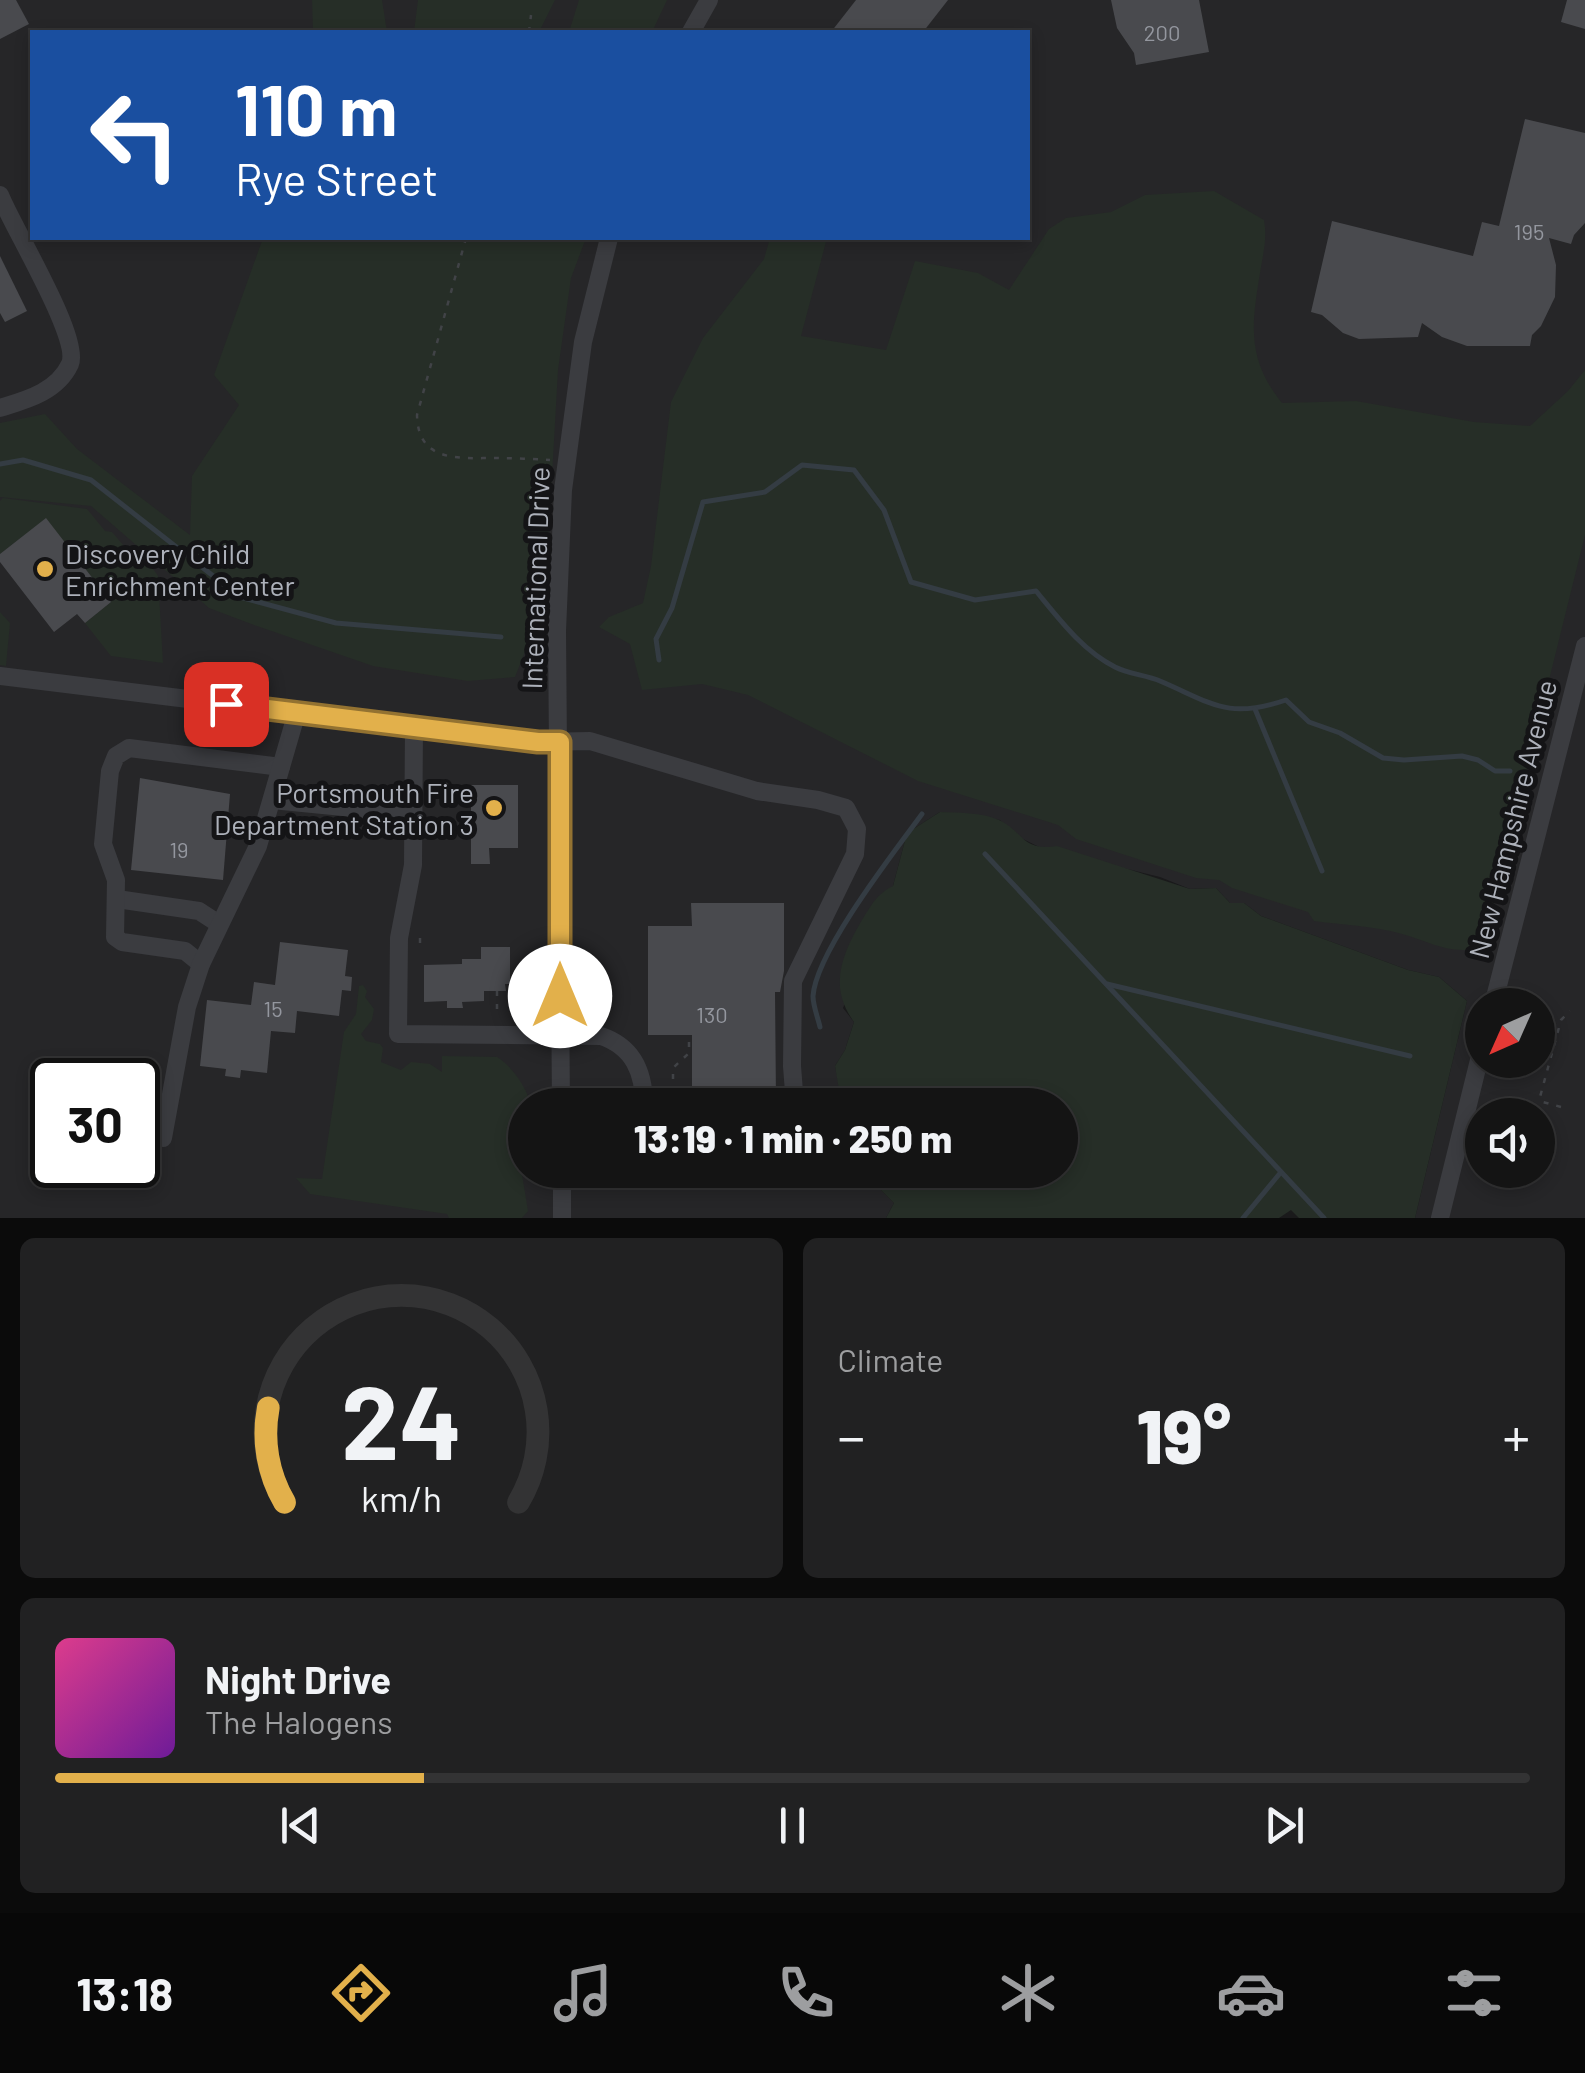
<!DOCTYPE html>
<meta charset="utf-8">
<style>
:root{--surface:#141414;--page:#212122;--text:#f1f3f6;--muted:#9d9ea0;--line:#333334;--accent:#e2b04b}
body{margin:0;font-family:Barlow,sans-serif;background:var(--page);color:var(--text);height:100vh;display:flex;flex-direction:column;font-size:38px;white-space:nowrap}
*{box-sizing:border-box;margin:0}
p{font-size:32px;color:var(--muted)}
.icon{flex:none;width:55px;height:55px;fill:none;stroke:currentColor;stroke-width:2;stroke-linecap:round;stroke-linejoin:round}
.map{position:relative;height:1218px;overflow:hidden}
.details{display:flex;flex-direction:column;gap:20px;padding:20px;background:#0b0b0b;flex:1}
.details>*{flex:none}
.top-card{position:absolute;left:30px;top:30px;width:1000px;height:210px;border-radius:0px;box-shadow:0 5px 15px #0003,0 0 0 2px var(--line);background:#1a4fa0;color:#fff;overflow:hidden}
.needle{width:65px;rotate:225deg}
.tools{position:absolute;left:1465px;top:988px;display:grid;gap:20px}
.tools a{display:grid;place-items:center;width:90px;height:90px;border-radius:50%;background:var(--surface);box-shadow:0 5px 15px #0003,0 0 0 2px var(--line);font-size:50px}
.speed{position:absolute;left:30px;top:1058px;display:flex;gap:20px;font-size:50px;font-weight:700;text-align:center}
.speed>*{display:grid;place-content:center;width:130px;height:130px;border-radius:50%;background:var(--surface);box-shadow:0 5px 15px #0003,0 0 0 2px var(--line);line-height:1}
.speed .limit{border:5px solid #111;border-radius:15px;background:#fff;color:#111}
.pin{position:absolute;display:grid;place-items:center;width:85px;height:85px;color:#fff;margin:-42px;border-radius:20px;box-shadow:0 5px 15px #0006}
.me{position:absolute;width:110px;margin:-55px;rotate:0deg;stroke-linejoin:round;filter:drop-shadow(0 0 8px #0008)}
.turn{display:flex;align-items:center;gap:35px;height:210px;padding:0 40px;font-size:45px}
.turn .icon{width:130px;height:130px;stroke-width:2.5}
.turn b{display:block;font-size:70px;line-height:85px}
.big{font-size:75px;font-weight:800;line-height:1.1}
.details .tile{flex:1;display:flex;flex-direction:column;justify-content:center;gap:15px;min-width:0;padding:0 35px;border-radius:15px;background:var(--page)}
.details .dial{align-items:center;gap:0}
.dial svg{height:260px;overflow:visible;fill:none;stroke:var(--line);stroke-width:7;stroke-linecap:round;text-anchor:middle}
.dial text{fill:var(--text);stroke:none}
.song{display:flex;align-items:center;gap:30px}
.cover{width:120px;height:120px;border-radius:15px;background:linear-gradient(135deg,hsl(330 70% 55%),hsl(280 70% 35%))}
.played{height:10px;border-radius:5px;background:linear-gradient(90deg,var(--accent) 25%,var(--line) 25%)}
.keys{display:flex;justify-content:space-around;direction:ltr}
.heat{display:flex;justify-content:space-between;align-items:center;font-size:55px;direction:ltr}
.details .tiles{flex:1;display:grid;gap:20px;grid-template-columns:1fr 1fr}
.tile:last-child{grid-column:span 2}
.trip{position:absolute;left:508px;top:1088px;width:570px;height:100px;border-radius:50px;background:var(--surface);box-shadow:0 5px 15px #0003,0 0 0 2px var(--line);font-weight:800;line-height:100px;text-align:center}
.dock{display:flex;height:160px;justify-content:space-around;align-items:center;background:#080808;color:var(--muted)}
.dock .icon{width:70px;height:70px}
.dock .current{color:var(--accent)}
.dock b{font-size:45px;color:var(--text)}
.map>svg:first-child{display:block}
.built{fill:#262628;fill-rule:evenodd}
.green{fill:#262e27}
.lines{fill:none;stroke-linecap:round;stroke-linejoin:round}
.stream{stroke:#343c43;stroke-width:5}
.building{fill:#494a4e}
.path{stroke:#414347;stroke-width:2.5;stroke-dasharray:5 8;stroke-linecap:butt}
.minor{stroke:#3b3c40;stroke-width:18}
.route-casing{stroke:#937231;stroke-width:25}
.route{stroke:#e2b04b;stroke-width:18}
.poi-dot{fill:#e2b04b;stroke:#141416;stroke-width:4}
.labels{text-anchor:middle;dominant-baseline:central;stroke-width:10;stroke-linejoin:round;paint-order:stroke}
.number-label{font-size:22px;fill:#94979f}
.poi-label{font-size:28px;fill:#adb1ba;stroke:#141416;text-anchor:start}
.street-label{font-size:28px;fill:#adb1ba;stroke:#141416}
</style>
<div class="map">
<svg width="1585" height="1218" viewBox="0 0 1585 1218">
<rect width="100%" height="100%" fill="#1a1a1b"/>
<!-- built -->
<path class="built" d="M 0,0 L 1585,0 L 1585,1218 L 1415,1218 L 1467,1001 L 1439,977 L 1408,970 L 1261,916 L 1244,903 L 1230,903 L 1216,888 L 1190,889 L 1160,877 L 1041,848 L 1015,835 L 1000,820 L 940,812 L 907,833 L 893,886 L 843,1008 L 854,1022 L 845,1050 L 835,1066 L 844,1105 L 525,1105 L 525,1170 L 880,1170 L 874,1183 L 894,1203 L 886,1218 L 0,1218 ZM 32,32 L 1028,32 L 1028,238 L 32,238 ZM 1482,1005 L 1538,1005 L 1538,1060 L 1482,1060 ZM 52,1080 L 138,1080 L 138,1165 L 52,1165 ZM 1482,1115 L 1538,1115 L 1538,1170 L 1482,1170 Z"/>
<!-- green -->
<g class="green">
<path d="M 312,0 L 382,0 L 387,32 L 313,32 Z"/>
<path d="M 418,0 L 555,0 L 539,32 L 414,32 Z"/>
<path d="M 579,0 L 667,0 L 652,32 L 569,32 Z"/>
<path d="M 1214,191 L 1264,220 C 1267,237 1264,250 1261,267 C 1252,322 1245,357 1282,403 L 1356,401 L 1474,422 L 1530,426 L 1568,391 L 1585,370 L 1585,535 L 1485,938 L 1480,948 C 1449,955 1431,942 1402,934 C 1375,926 1343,925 1314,921 L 1308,912 L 1232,888 L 1219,880 L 1196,878 L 1076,839 L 1058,825 L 918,781 L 748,695 L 702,684 L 642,690 L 630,644 L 599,627 L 609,617 L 643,603 L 651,566 L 671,402 L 703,338 L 764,259 L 770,238 L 827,238 L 801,336 L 886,350 L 915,261 L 978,273 L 1009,290 L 1049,229 L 1066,218 L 1111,212 L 1145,195 Z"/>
<path d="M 263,238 L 586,238 L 571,278 L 558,370 L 545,601 L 515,677 L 468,681 L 373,666 L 257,626 L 209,608 L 91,506 L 0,497 L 0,423 L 45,414 L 77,449 L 190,535 L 192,476 L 239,405 L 214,375 Z"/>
<path d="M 3,498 L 87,509 L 105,531 L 112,532 L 129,552 L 142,553 L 158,576 L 163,663 L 111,656 L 85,623 L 111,602 L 46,519 L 0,554 L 0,501 Z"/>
<path d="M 0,612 L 10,623 L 6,666 L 0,665 Z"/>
<path d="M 940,812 C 958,813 982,812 999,820 C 1023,831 1022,852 1057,846 L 1190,889 L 1216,888 L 1230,903 L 1244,903 L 1261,916 L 1408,970 L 1439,977 L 1467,1001 L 1415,1218 L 1299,1218 L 1291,1210 L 1279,1218 L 886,1218 L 894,1203 L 874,1183 L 880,1170 L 1060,1170 L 1060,1105 L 844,1105 L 841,1102 L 835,1066 L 845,1050 L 854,1022 C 828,987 842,954 862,920 C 872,904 877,894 893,886 L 907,833 Z"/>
<path d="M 363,985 L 367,991 L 365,997 L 374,1009 L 372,1020 L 361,1034 L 366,1041 L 380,1044 L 383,1048 L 381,1062 L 401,1070 L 411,1062 L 430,1064 L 442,1072 L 442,1056 L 497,1057 C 510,1064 529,1090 530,1105 L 525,1105 L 525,1153 L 520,1162 L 528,1211 L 522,1218 L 449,1218 L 447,1214 L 310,1194 L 296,1178 L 322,1179 L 344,1032 L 356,1014 L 359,986 Z"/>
</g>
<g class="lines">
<!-- stream -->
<g class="stream">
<path d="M 0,464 L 23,460 L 91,480 L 240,597 L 336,623 L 501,637"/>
<path d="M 659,660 L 656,639 L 672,608 L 703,502 L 765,492 L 802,465 L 854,470 L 884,510 L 911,582 L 975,600 L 1036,591 C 1059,619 1082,650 1115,667 C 1128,674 1146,675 1160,681 C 1212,703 1227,720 1286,700 L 1309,722 L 1340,733 L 1383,758 L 1404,760 L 1462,756 L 1478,760 L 1495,771 L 1510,771"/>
<path d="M 1255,709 L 1322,871"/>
<path d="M 985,854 L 1324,1218"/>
<path d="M 1107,984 L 1410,1056"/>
<path d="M 820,1027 C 818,1018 813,1006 813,996 C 816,952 894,852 922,814"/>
<path d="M 1243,1218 L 1281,1172"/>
</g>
</g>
<!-- building -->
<g class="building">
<path d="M 0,0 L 16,0 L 29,24 L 0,39 Z"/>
<path d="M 856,0 L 948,0 L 923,32 L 831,32 Z"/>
<path d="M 1111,0 L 1199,0 L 1209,52 L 1136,65 L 1134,53 L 1117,28 Z"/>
<path d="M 1567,0 L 1585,0 L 1585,29 L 1561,22 Z"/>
<path d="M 1525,119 L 1585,133 L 1585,223 L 1574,235 L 1571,244 L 1549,238 L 1556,265 L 1555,297 L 1541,326 L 1532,335 L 1530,346 L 1467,346 L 1442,337 L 1422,323 L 1418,337 L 1359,339 L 1343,333 L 1322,315 L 1311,312 L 1332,221 L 1473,256 L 1482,222 L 1499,226 Z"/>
<path d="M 0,256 L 27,311 L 5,322 L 0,313 Z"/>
<path d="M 46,518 L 111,602 L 85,623 L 77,614 L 54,632 L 0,562 L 0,554 Z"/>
<path d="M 140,778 L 230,794 L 223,880 L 131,870 Z"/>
<path d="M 471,785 L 518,785 L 518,848 L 489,848 L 490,864 L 471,864 Z"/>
<path d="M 691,903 L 784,903 L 784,971 L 780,992 L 775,992 L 776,1100 L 692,1100 L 692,1035 L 648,1035 L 648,926 L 692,926 Z"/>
<path d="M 280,942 L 348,950 L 345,976 L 352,977 L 351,991 L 342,990 L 339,1016 L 297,1011 L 295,1033 L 271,1031 L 267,1073 L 241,1070 L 240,1078 L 225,1076 L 226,1069 L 200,1066 L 207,1000 L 251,1005 L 254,982 L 275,985 Z"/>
<path d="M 481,947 L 510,947 L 510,984 L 505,984 L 506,991 L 484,991 L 484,1001 L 462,1002 L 463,1008 L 447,1008 L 447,1001 L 424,1002 L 424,965 L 462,964 L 462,959 L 481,959 Z"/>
</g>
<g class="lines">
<!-- path -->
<g class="path">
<path d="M 529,32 L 531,15"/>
<path d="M 466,238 L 417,415 C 418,463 459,458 495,458 C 513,458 532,459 550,460"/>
<path d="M 436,837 L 471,837"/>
<path d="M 420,943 L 420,933"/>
<path d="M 497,991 L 497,1011"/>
<path d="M 673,1105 L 673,1068 L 689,1053 L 689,1035"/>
<path d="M 1561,1107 L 1543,1102 L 1540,1097 L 1561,1020 L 1570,1011"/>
</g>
<!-- minor -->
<g class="minor">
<path d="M 691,32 L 709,0"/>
<path d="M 0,195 C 13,228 81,338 70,364 C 57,392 26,400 0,408"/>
<path d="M 0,676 L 538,742 L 590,741 L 757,791 L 818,800 L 846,808 L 857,829 L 855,854 L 793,981 L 792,1066 L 795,1105"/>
<path d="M 414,727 L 413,865 L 399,938 L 398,1034 L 601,1036 C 634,1047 644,1073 644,1105"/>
<path d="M 272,800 L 414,814"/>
<path d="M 117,899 L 199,911 L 219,924"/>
<path d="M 201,964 L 185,951 L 122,942 L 115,937 L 116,880 L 103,844 L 110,771 L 116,756 L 129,748 L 281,767"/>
<path d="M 1493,1005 L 1585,646"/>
<path d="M 561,1105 L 557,631 L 563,490 L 583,342 L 609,238"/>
<path d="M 163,1138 L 187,1007 L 201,964 L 258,846 L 297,712"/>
<path d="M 562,1170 L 562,1218"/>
<path d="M 1440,1218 L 1482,1048"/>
</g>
</g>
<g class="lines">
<defs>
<path id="route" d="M 226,704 L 538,742 L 560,742 L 560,996"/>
</defs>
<!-- route casing -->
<use href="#route" class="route-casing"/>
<!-- route -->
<use href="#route" class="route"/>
</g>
<!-- markers -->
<g class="poi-dot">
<circle cx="45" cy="569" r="10"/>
<circle cx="494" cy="808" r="10"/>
</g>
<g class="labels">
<!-- number labels -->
<g class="number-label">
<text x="1162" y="32">200</text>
<text x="1529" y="231">195</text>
<text x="179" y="849">19</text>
<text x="273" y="1008">15</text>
<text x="712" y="1014">130</text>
</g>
<!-- poi labels -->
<g class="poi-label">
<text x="65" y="553">Discovery Child<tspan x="65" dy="32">Enrichment Center</tspan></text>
<text x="474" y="792" text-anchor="end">Portsmouth Fire<tspan x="474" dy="32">Department Station 3</tspan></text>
</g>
<!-- street labels -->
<g class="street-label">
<text transform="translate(535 578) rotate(-88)">International Drive</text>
<text transform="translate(1512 819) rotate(-76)">New Hampshire Avenue</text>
</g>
</g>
</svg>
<div class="tools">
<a><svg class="needle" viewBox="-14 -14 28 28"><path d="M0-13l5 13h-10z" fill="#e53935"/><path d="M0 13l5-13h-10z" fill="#9d9ea0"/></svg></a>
<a><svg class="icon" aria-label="sound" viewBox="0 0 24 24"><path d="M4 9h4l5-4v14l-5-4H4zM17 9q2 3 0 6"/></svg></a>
</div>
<div class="speed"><div class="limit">30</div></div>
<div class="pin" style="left:226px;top:704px;background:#d93025"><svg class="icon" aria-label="arrive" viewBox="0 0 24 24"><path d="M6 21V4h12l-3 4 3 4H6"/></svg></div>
<svg class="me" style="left:560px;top:996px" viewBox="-20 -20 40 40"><circle r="19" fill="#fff"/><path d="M0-13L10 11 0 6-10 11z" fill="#e2b04b"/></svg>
<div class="trip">13:19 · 1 min · 250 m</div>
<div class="top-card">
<div class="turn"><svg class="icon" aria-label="left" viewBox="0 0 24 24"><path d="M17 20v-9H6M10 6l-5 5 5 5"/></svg><div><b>110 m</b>Rye Street</div></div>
</div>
</div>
<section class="details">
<div class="tiles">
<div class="tile dial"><svg viewBox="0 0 100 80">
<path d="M14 69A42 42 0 1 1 86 69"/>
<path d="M14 69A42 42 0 0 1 9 40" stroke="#e2b04b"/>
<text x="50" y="56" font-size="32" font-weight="700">24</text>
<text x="50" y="72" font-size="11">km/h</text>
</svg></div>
<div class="tile"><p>Climate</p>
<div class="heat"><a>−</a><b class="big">19°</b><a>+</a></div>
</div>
<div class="tile">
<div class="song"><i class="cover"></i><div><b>Night Drive</b><p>The Halogens</p></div></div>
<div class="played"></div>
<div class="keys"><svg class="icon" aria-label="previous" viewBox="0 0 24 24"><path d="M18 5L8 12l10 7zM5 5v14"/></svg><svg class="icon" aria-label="pause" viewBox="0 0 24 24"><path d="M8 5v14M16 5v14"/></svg><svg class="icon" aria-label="next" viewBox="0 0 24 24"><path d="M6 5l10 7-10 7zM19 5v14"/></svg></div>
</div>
</div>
</section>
<nav class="dock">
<b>13:18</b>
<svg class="icon current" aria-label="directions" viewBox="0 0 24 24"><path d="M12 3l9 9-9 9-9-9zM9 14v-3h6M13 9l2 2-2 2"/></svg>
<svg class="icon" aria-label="music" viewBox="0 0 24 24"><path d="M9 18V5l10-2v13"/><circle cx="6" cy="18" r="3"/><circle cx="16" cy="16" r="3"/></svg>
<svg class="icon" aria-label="phone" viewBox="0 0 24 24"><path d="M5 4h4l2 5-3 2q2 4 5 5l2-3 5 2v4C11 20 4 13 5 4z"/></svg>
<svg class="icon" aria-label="climate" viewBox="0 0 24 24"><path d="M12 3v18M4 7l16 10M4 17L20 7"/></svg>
<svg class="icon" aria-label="car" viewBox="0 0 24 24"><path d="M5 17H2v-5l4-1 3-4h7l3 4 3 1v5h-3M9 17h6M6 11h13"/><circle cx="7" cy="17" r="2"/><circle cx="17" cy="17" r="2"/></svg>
<svg class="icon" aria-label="filters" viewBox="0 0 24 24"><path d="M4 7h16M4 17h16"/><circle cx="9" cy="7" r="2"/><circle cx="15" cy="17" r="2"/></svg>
</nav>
